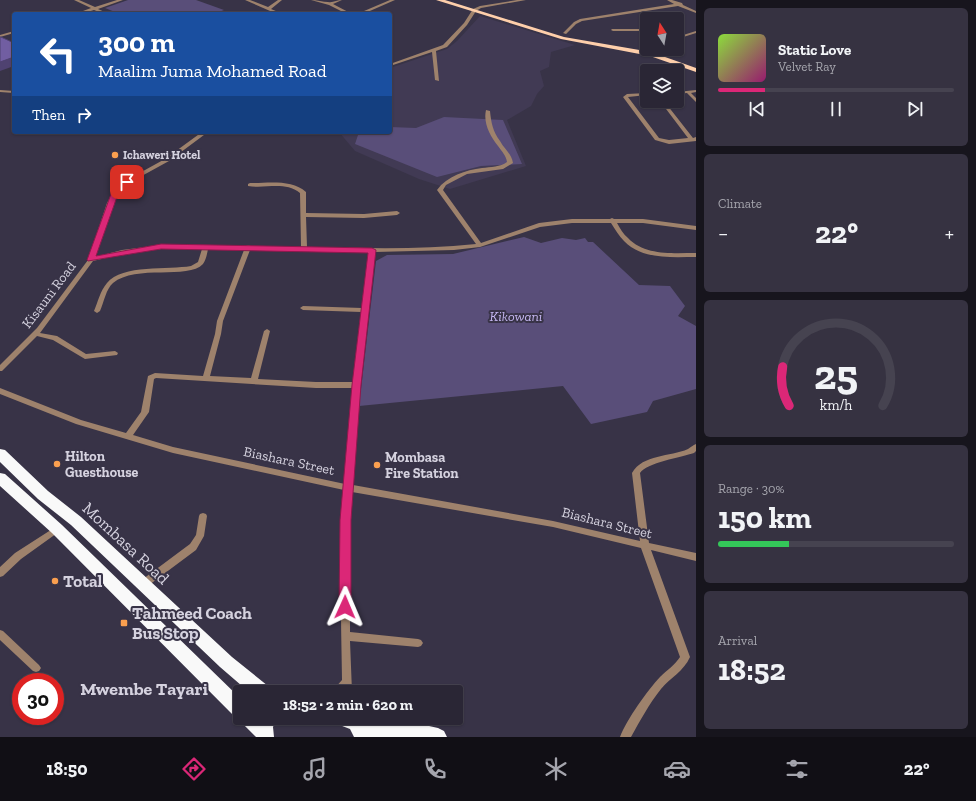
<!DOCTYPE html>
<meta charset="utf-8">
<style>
:root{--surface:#2a2635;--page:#363241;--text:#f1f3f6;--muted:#a5a5ad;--line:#464350;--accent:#db2777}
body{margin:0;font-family:"Zilla Slab",serif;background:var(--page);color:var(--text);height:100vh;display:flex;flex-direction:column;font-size:15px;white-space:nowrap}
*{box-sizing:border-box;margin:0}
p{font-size:13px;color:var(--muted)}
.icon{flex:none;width:22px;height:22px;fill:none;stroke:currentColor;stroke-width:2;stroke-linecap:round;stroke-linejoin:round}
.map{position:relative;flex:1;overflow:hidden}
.details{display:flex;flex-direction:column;gap:8px;padding:8px;background:#17151d;width:280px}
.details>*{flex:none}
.hud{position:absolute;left:12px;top:12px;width:380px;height:122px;border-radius:4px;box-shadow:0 1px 3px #0004,0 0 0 1px var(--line);background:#1a4fa0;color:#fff;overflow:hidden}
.needle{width:26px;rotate:349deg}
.buttons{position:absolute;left:640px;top:12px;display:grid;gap:8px}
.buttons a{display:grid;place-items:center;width:44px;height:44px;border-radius:4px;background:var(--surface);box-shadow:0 1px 3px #0004,0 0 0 1px var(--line);font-size:20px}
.speed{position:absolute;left:12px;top:673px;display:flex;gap:8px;font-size:20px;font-weight:700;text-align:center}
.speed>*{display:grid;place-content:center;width:52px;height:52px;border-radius:50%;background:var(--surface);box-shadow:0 1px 3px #0004,0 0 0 1px var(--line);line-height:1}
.speed .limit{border:6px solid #d22;background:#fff;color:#111}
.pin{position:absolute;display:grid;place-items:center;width:34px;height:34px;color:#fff;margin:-17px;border-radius:8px;box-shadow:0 2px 6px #0006}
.me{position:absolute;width:44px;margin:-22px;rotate:1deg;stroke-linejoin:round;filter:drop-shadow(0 0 3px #0008)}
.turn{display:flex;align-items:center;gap:14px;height:84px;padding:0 20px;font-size:18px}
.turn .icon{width:52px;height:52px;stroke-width:2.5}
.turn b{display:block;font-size:28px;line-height:34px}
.then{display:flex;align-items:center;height:38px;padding:0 20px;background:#0003;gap:8px;font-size:15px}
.big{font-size:30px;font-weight:700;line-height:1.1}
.details .card{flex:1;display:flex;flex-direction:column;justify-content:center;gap:6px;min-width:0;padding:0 14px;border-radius:6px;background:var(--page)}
.details .dial{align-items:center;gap:0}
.dial svg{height:104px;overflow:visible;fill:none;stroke:var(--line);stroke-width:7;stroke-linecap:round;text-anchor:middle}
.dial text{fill:var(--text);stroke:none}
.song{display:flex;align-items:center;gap:12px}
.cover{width:48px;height:48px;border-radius:6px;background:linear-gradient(135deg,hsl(90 70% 55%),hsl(320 70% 35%))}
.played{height:4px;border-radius:2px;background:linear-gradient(90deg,var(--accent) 20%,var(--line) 20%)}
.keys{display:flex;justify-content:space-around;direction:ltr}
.heat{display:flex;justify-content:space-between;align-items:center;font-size:22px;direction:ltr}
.charge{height:6px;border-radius:3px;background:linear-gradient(90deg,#34c759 30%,var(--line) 0)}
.trip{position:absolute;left:233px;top:685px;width:230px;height:40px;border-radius:4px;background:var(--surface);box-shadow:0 1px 3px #0004,0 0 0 1px var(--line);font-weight:700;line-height:40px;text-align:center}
.tab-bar{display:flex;height:64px;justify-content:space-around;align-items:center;background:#110f15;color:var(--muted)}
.tab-bar .icon{width:28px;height:28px}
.tab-bar .on{color:var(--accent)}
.tab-bar b{font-size:18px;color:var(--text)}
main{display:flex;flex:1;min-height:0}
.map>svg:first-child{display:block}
.built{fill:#413a54}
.green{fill:#594e79}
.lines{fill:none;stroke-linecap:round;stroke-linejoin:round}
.minor{fill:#9e826c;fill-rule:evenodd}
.major{fill:#fecfab;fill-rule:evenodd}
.highway{fill:#f9f9f9;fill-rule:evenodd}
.shaded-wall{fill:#4f4271}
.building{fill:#715ea2;stroke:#4f4271}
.route{fill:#db2777;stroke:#8e194d}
.poi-dot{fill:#fa9f4f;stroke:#383347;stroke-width:1.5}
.labels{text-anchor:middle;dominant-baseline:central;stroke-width:4;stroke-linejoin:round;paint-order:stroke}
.far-poi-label{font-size:12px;font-weight:bold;fill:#d5d2df;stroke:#383347;text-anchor:start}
.street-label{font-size:14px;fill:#d5d2df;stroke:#383347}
.park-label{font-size:14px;font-style:italic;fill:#c5b7f1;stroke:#383347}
.poi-label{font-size:14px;font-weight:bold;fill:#d5d2df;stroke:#383347;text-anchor:start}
.near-street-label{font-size:17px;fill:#d5d2df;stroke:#383347}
.near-poi-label{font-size:17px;font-weight:bold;fill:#d5d2df;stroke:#383347;text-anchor:start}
.near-neighbourhood-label{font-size:18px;font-weight:bold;fill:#d5d2df;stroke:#383347}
</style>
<main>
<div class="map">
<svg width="696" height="737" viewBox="0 0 696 737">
<rect width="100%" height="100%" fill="#383347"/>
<!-- built -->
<path class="built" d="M 480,16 L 575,45 L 551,52 L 549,67 L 540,71 L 544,86 L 537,94 L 531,106 L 507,120 L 526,166 L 450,189 L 419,179 L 355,151 L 339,132 L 390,132 L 390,68 L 447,49 L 457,41 Z"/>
<!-- green -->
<g class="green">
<path d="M 128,0 L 196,0 L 224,10 L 214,14 L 120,14 L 105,8 Z"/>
<path d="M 444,117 L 503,120 L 522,164 L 481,166 L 437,177 L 355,144 L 359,132 L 390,132 L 390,127 L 416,128 Z"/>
<path d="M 524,237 L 541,243 L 562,238 L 576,240 L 585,238 L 588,242 L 593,242 L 639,285 L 670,286 L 685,306 L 678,316 L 696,326 L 696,389 L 653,401 L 647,412 L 591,424 L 563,386 L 359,406 L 376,261 L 387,255 L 453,254 Z"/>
</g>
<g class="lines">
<!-- minor -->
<g class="minor">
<path d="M 74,0 L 79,0 L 95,7 L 117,0 L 123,0 L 98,9 L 109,14 L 104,14 L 94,10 L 81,14 L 75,14 L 91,8 Z"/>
<path d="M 245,0 L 250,0 L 268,7 L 278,0 L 282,0 L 271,9 L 283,14 L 277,14 Z"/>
<path d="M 311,0 C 317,0 323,2 328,2 C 333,3 337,0 342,0 L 333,4 L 352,14 L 347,14 L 329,5 Z"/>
<path d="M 390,0 L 395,0 L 363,14 L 357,14 Z"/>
<path d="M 517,0 L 526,0 L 481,8 L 476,11 L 467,25 L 447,47 L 436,51 L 439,81 L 435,80 L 432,52 L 390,66 L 390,64 L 443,45 L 464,23 L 473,9 L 480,6 Z"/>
<path d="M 667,0 L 672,0 L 682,3 L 683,5 L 696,11 L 696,13 L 678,6 L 582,21 L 576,24 L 566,34 L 563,33 L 574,22 L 580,19 L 674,4 Z"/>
<path d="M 612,29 L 647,29 L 647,31 L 613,31 L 611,30 Z"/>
<path d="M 14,31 L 14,33 L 0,37 L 0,35 Z"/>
<path d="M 696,31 L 696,33 L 677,39 L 677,37 Z"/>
<path d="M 657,49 L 661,49 L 657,52 L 655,51 Z"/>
<path d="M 0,90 L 14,91 L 14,93 L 0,92 Z"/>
<path d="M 696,90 L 696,92 L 691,93 L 696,98 L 696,102 L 687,93 L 677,94 L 677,92 Z"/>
<path d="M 647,93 L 647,95 L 628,97 L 659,138 L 669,140 L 688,138 L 660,101 L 664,101 L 693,138 L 696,137 L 696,141 L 669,144 L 655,140 L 623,97 L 627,94 Z"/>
<path d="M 486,110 L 490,111 C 491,122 493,132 500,141 C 505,150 511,153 513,163 L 503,169 L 467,174 L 446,185 L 443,190 L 481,243 L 539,223 L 572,219 L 610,219 L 612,218 L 614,219 L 643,219 L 696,226 L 696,230 L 643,223 L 617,223 C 620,228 623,234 628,238 C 645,256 673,253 696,253 L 696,257 C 672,257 642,260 624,241 C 619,236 615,229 611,223 L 572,223 L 540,227 L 480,247 L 454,250 L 375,252 L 360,385 L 353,485 L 553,521 L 640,541 L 632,473 C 643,454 670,457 688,449 C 691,447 693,445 696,444 L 696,451 L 694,453 C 682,457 646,463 640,473 L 649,543 L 696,553 L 696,561 L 651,550 L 690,657 C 684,671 670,678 661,689 C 649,704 640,721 631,737 L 620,737 C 627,719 647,691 660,677 C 667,670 675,665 680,657 L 641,548 L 553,527 L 352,492 L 350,520 L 350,632 L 418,639 L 421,640 L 423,643 L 421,646 L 418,647 L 350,641 L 352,692 L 332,692 L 334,689 L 342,680 C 341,617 339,553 344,490 L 173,453 L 76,424 L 0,394 L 0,388 L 81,420 L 126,433 L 141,412 L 148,376 L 155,373 L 203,376 L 215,334 L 217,321 L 244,250 L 208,249 C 207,254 206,260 203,264 C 188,280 136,264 113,283 C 106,289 104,302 100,311 L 97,313 L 94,311 C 98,302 100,291 107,283 C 122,264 169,270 191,266 L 198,262 L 202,249 L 161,249 L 122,254 L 93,261 L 40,333 L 57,336 L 86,354 L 115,351 L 118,353 L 117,355 L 85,359 L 53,340 L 37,336 L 2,371 L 0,371 L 0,365 L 37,328 L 88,260 L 107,203 L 114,190 L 125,181 L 165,159 L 202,132 L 208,132 L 169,161 L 129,183 L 118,192 L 113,203 L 95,257 L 122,250 L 161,245 L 245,246 L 248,245 L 251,246 L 301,247 L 300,193 C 285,181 266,189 248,186 L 248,184 L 250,183 C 268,183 292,179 306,192 L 306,213 L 364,214 L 397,211 L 400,213 L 397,215 L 364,218 L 306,217 L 307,247 C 363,248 420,250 476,244 L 437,190 C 447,176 466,170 482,168 C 491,167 500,167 507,162 C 506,155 502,152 498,146 C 490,136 483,123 486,110 ZM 250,250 L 369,252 L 362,308 L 303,306 L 300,308 L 303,310 L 361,312 L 353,382 L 316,382 L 258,379 L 270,331 L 267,329 L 264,331 L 251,378 L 210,376 L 221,334 L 223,321 ZM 156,378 L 316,388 L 352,388 L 345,484 L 173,447 L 133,435 L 149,412 L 154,379 Z"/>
<path d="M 203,513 L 206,514 L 207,516 L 204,536 L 196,550 L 145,588 L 142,589 L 139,588 L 138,585 L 139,582 L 190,544 L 196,535 L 199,516 L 200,514 Z"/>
<path d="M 57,526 L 60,527 L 61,529 L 60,531 L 21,559 L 3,576 L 0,577 L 0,567 L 15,553 Z"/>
<path d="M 0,630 L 3,631 L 39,665 L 41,668 L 39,671 L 36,672 L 33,671 L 0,640 Z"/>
</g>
<!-- major -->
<path class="major" d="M 436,0 L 445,0 L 564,37 L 651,52 L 696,68 L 696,72 L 650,56 L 561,39 Z"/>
<!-- highway -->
<g class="highway">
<path d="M 0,449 L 5,450 L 48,491 L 81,517 L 232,657 L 268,686 L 270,692 L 249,692 L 220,667 L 71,525 L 38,499 L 0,462 Z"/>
<path d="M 0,473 L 5,474 L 62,525 L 240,698 L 240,718 L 277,718 L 273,727 L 274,737 L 256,737 L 243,724 L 241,718 L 240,718 L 234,716 L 52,533 L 0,486 Z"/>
<path d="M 334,718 L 398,719 L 438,728 L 444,731 L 447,737 L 354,737 L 350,729 L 337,724 Z"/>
</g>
</g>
<!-- shaded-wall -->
<path class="shaded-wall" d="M 14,57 L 14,66 L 0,71 L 0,62 Z"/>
<!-- building -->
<path class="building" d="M 0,37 L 1,37 L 14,43 L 14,57 L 0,62 Z"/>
<!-- route -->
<path class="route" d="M 125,180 L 131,182 L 118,194 L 96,256 L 161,244 L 372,248 L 376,250 L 361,385 L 351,520 L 351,607 L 349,610 L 345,612 L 341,610 L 339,607 L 340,520 L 352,385 L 368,253 L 161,249 L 88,261 L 87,260 L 111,194 L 116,186 Z"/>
<!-- markers -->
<g class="poi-dot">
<circle cx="115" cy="155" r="4"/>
<circle cx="57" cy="464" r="4"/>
<circle cx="377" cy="465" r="4"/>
<circle cx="55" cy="581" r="4"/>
<rect x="120" y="619" width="8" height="8" rx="2"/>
</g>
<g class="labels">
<!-- far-poi labels -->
<g class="far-poi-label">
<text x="123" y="155">Ichaweri Hotel</text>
</g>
<!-- street labels -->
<g class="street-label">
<text transform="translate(49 295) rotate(-53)">Kisauni Road</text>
<text transform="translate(289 461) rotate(12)">Biashara Street</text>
<text transform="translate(607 523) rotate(14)">Biashara Street</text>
</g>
<!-- park labels -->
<g class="park-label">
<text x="516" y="316">Kikowani</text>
</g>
<!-- poi labels -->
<g class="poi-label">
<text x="65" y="456">Hilton<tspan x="65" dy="16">Guesthouse</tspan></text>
<text x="385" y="457">Mombasa<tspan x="385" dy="16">Fire Station</tspan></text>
</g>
<!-- near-street labels -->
<g class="near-street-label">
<text transform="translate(126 543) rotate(43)">Mombasa Road</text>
</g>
<!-- near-poi labels -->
<g class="near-poi-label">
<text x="63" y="581">Total</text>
<text x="132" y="613">Tahmeed Coach<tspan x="132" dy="20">Bus Stop</tspan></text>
</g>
<!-- near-neighbourhood labels -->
<g class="near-neighbourhood-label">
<text x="144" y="689">Mwembe Tayari</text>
</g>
</g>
</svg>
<div class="buttons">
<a><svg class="needle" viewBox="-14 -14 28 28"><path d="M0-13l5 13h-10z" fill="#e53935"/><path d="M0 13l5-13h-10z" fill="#a5a5ad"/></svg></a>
<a><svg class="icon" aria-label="layers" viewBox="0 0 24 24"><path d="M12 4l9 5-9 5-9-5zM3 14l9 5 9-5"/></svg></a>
</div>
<div class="speed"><div class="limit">30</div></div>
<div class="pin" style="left:127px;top:182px;background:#d93025"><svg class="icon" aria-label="arrive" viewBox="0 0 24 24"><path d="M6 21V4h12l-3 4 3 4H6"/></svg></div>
<svg class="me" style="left:345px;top:607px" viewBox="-20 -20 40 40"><path d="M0-17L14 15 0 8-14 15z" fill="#db2777" stroke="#fff" stroke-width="4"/></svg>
<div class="trip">18:52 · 2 min · 620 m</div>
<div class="hud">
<div class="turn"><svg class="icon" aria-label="left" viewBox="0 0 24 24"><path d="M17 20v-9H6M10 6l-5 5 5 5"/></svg><div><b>300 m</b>Maalim Juma Mohamed Road</div></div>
<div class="then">Then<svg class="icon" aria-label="right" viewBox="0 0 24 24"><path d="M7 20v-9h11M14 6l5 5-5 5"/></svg></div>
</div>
</div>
<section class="details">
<div class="card">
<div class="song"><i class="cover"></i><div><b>Static Love</b><p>Velvet Ray</p></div></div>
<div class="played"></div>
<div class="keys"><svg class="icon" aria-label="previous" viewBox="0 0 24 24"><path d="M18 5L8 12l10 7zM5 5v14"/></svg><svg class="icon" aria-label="pause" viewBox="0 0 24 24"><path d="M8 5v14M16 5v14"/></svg><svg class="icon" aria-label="next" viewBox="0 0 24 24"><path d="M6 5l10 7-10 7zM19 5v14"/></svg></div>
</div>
<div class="card"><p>Climate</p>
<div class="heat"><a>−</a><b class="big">22°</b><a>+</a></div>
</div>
<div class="card dial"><svg viewBox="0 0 100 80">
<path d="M14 69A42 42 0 1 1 86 69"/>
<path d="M14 69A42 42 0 0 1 9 39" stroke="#db2777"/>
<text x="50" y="56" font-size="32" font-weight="700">25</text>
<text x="50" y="72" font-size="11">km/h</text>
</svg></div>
<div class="card"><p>Range · 30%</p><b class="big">150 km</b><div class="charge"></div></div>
<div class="card"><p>Arrival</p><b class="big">18:52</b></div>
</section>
</main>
<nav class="tab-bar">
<b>18:50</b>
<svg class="icon on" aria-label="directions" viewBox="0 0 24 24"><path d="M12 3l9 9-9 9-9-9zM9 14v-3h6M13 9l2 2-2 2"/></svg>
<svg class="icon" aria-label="music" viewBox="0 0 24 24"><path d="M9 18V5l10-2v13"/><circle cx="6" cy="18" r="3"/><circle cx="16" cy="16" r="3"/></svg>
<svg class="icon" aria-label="phone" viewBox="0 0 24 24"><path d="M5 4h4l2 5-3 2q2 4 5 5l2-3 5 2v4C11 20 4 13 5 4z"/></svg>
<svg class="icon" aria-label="climate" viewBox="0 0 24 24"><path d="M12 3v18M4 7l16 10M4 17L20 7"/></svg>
<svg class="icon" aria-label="car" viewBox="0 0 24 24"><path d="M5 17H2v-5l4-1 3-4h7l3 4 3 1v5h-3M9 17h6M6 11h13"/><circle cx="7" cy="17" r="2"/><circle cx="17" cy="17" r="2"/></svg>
<svg class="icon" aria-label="filters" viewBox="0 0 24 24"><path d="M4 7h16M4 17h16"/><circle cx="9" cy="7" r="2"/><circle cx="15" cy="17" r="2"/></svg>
<b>22°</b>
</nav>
